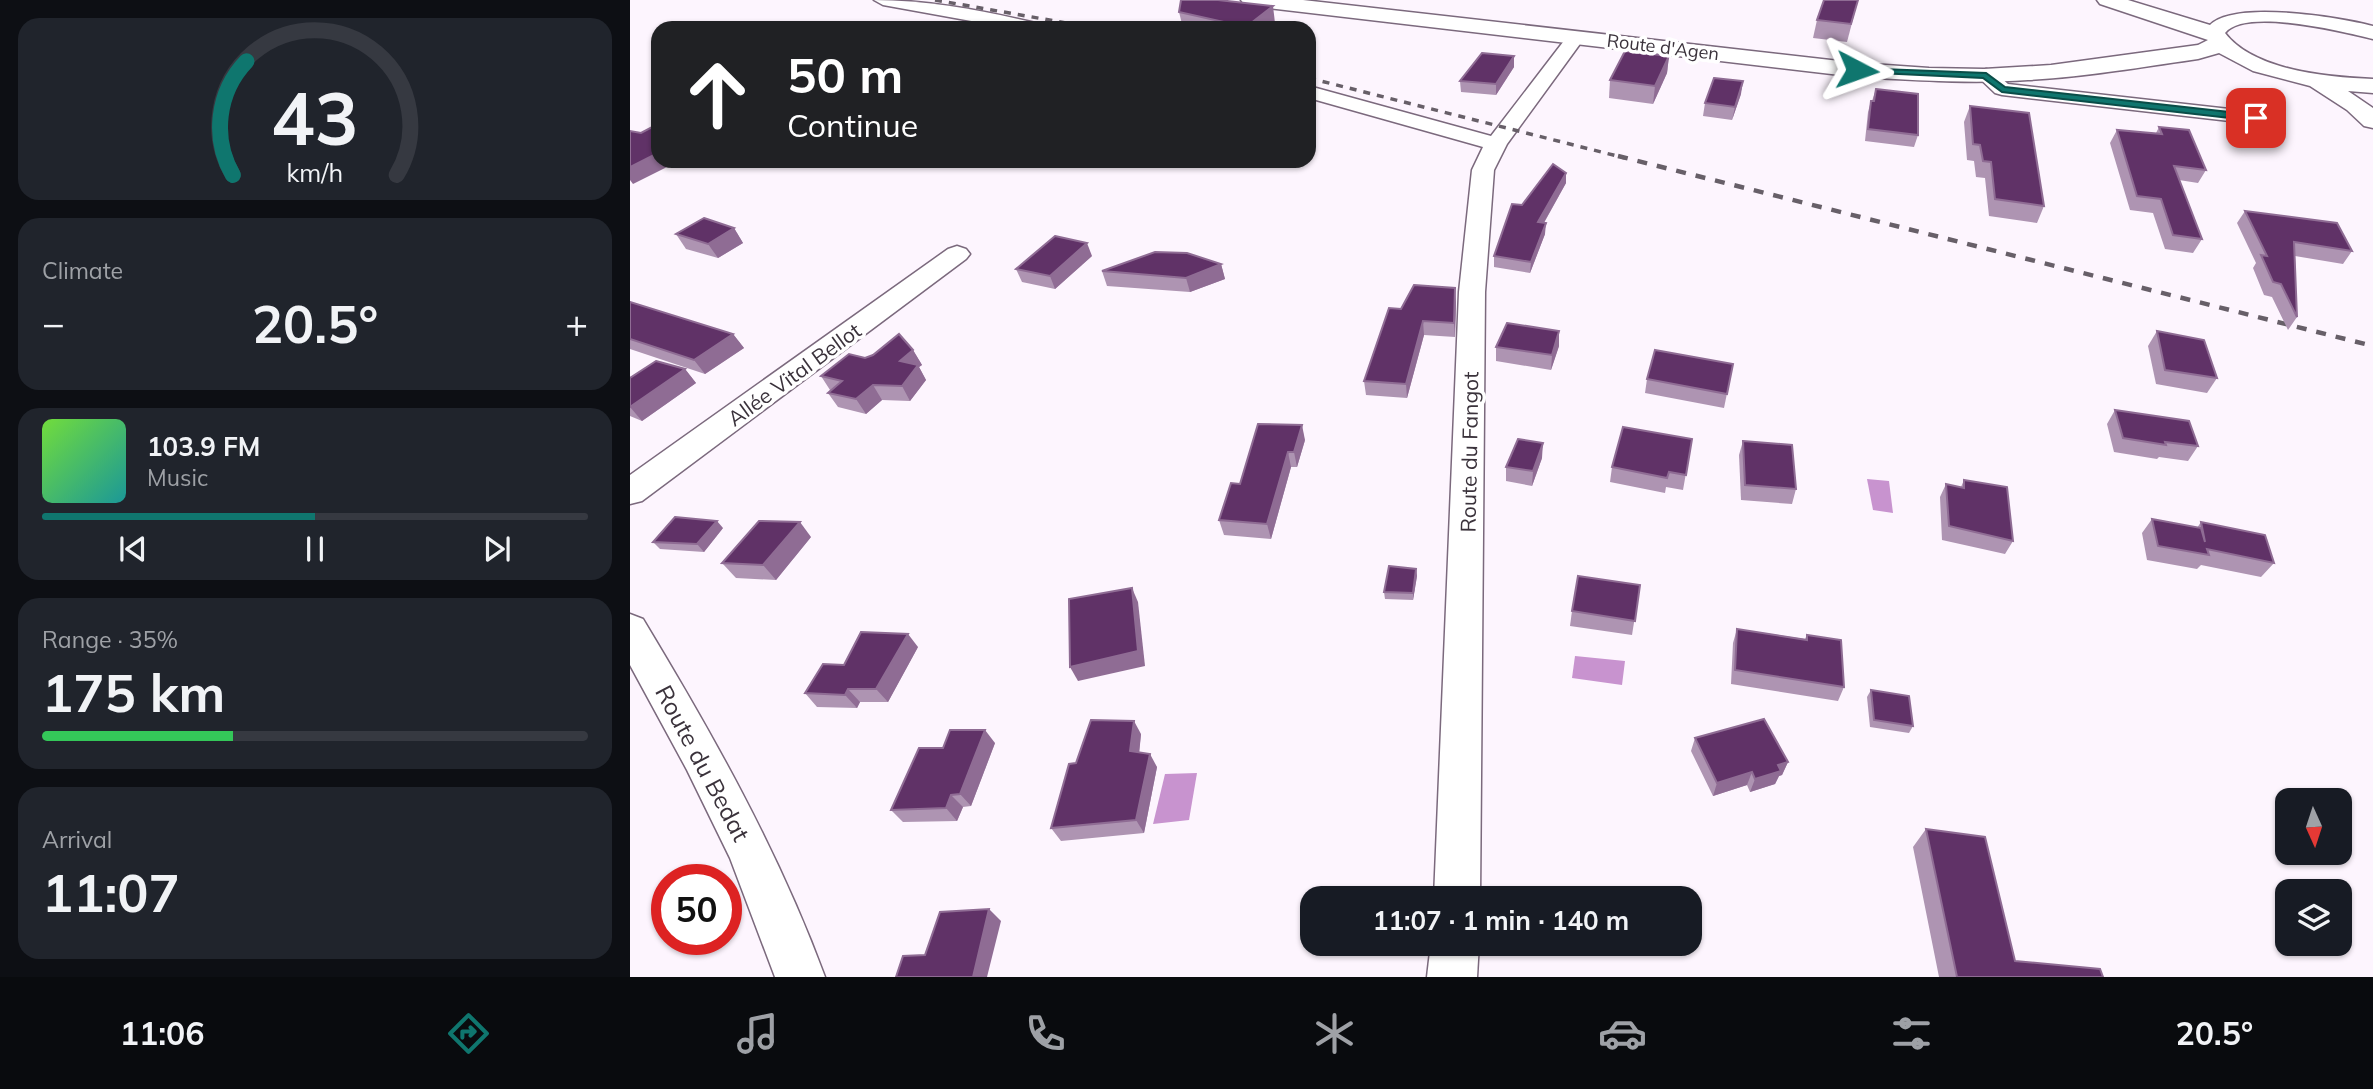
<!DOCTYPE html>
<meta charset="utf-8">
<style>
:root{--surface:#171b24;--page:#20242c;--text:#f1f3f6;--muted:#9ea1a6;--line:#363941;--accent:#0f766e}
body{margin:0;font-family:Mulish,sans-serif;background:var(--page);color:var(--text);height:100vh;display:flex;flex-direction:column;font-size:26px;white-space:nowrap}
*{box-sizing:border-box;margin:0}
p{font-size:23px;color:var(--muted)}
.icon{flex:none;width:38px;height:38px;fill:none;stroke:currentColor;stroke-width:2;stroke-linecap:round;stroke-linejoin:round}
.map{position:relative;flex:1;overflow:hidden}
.details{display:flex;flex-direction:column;gap:18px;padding:18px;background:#0d0f14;width:630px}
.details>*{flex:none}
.top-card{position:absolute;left:21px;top:21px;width:665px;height:147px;border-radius:21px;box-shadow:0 2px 5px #0004;background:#202124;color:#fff;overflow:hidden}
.needle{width:46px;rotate:177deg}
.tools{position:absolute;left:1645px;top:788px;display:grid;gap:14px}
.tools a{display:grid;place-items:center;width:77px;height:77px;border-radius:14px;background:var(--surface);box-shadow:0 2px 5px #0004;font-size:35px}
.speed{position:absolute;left:21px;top:864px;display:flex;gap:14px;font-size:35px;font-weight:700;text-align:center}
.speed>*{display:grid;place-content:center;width:91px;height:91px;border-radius:50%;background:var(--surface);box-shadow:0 2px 5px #0004;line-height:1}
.speed .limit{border:10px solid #d22;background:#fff;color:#111}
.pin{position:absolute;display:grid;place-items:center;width:60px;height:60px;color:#fff;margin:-30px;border-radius:14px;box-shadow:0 4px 10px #0006}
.me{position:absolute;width:77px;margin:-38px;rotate:94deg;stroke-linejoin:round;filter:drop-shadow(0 0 5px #0008)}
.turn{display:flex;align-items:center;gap:24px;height:147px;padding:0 21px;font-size:32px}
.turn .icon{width:91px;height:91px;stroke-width:2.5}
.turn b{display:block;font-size:49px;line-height:60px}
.big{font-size:52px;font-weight:700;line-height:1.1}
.details .tile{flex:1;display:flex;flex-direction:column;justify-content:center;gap:10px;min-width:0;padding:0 24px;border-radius:21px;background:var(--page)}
.details .dial{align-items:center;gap:0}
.dial svg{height:182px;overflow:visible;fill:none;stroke:var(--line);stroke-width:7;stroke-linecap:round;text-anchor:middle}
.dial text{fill:var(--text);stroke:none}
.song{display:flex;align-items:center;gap:21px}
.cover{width:84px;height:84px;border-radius:10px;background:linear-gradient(135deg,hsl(100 70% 55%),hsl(180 70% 35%))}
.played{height:7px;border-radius:4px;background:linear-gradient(90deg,var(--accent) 50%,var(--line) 50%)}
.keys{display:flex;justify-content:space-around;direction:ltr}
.heat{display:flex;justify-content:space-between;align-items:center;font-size:38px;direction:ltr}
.charge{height:10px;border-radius:5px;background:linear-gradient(90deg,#34c759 35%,var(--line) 0)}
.trip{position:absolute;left:670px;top:886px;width:402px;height:70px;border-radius:21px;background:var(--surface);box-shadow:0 2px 5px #0004;font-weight:700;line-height:70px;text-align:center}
.tabs{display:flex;height:112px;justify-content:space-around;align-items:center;background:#090b0e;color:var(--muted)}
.tabs .icon{width:49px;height:49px}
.tabs .active{color:var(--accent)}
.tabs b{font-size:32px;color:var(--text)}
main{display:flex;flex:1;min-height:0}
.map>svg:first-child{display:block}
.water{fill:#c893cf}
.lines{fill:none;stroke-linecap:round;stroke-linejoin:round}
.minor-casing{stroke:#7b697d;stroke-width:3}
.major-casing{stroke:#7b697d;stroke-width:3}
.minor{fill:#fff;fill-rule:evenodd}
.major{fill:#fff;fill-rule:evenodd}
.rail-far1{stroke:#675f68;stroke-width:3.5;stroke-dasharray:7 7;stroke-linecap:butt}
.rail{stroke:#675f68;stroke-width:4.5;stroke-dasharray:10 10;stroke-linecap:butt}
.wall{fill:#ae94b2}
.shaded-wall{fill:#8f6c94}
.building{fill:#603267;stroke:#8f6c94;stroke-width:2}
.route{fill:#0f766e;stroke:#0a4d48;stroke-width:2}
.labels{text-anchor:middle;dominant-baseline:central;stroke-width:7;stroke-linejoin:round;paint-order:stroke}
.far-street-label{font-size:18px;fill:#3a323b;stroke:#fff}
.street-label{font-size:21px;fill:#3a323b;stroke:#fff}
.near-street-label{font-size:24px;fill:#3a323b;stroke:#fff}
</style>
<main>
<section class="details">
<div class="tile dial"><svg viewBox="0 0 100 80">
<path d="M14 69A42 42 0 1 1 86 69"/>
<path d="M14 69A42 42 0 0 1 20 19" stroke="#0f766e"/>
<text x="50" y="56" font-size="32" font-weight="700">43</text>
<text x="50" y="72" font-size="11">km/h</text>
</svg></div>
<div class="tile"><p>Climate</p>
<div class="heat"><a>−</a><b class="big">20.5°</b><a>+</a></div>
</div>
<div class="tile">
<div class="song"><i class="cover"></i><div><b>103.9 FM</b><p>Music</p></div></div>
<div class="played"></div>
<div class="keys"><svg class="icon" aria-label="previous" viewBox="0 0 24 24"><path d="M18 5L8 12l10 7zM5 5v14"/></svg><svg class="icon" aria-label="pause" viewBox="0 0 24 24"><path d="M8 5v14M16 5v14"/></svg><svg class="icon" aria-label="next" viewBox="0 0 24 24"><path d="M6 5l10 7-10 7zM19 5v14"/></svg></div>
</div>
<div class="tile"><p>Range · 35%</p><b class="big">175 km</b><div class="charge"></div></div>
<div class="tile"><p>Arrival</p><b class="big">11:07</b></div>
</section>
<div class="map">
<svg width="1743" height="977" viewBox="0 0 1743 977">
<rect width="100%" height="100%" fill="#fdf5fe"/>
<!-- water -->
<g class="water">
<path d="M 1237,479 L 1259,481 L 1263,513 L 1243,510 Z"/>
<path d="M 945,656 L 995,661 L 992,685 L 942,678 Z"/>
<path d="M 567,773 L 559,820 L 523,824 L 535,774 Z"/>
</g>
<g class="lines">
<defs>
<g id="minor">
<path d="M 244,0 C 301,0 355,11 410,24 L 413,28 L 380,28 L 253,5 Z"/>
<path d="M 946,32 L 955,37 L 877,144 L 864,170 L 855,292 L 850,898 L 804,898 L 829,292 L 842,170 L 853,147 L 679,98 L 679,86 L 861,136 L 940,33 Z"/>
<path d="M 1356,69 L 1363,71 L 1378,84 L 1626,112 L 1633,114 L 1636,118 L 1633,122 L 1626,124 L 1372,95 L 1365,93 L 1346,75 Z"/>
<path d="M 327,246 L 336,249 L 340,254 L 336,259 L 12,501 L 0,504 L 0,475 L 318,249 Z"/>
<path d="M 0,614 L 13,619 C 83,735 148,850 195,977 L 145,977 L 100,858 L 57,770 L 0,665 Z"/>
<path d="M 801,943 L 849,943 L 847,977 L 797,977 Z"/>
</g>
<path id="major" d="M 611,0 L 673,0 L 1227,63 L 1299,68 L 1354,69 L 1421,65 L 1568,45 L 1578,40 L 1470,4 L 1467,0 L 1498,0 L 1580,25 C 1604,0 1709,17 1743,26 L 1743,39 C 1714,32 1615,7 1595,33 C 1624,71 1699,77 1743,79 L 1743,93 L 1718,91 L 1743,108 L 1743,128 L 1734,126 L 1717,110 L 1680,86 L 1623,71 L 1589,53 L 1568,59 C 1512,67 1455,77 1398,80 C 1341,84 1284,80 1227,77 L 621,6 L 614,4 Z"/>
</defs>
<!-- minor casing -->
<use href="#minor" class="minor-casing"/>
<!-- major casing -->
<use href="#major" class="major-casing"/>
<!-- minor -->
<use href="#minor" class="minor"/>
<!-- major -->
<use href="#major" class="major"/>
<!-- rail-far1 -->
<g class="rail-far1">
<path d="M 305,0 L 465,28"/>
<path d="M 457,23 L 484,28"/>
<path d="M 679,78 L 995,158"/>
</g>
<!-- rail -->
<path class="rail" d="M 988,156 L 1743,346"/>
</g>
<!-- wall -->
<g class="wall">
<path d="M 1228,0 L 1217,42 L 1183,38 L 1187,20 Z"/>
<path d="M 549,12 L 645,23 L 639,28 L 553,28 Z"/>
<path d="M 884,56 L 884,67 L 866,95 L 831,92 L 830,81 Z"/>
<path d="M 1039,56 L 1037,73 L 1023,104 L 979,98 L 980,80 Z"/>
<path d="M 1246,89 L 1288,135 L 1284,147 L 1235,141 L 1238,112 L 1241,101 L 1242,101 Z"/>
<path d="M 1111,94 L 1102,120 L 1073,116 L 1075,103 Z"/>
<path d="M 1340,106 L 1414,206 L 1407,223 L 1359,216 L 1355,178 L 1346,177 L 1344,161 L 1337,160 L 1334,122 Z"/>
<path d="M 1529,127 L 1576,170 L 1568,183 L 1549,180 L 1572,239 L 1563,253 L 1535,249 L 1523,213 L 1500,210 L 1480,143 L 1487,130 L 1526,133 Z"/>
<path d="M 936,173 L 936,183 L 914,223 L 915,234 L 900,273 L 864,267 L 864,256 L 892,205 Z"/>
<path d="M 1615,211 L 1722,251 L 1713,264 L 1665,256 L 1667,317 L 1658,330 L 1642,297 L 1634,295 L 1623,268 L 1626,263 L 1607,223 Z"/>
<path d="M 104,228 L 113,243 L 88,258 L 56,249 L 46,234 Z"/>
<path d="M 462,256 L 425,289 L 392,282 L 386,269 Z"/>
<path d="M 591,264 L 595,279 L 560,292 L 477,286 L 472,271 Z"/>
<path d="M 0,302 L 103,334 L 114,348 L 75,374 L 0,349 Z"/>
<path d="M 826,302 L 825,337 L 794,335 L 777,398 L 736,395 L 734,381 L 771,309 Z"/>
<path d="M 929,331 L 929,346 L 921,370 L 866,361 L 866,347 Z"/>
<path d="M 1527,331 L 1587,378 L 1577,393 L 1526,384 L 1518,346 Z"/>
<path d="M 283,350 L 292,365 L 289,367 L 296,380 L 280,401 L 252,400 L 236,414 L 208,407 L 198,393 L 200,390 L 191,376 L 235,358 Z"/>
<path d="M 1103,364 L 1094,408 L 1015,393 L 1017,379 Z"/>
<path d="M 55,369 L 66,383 L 12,421 L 0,416 L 0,378 Z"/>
<path d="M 1485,410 L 1568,446 L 1558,461 L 1529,457 L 1527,459 L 1484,452 L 1477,424 Z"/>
<path d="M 1062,439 L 1053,490 L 1036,487 L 1035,493 L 980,482 L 982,467 Z"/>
<path d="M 675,440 L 667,467 L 661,467 L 641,539 L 594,535 L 589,520 L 610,484 Z"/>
<path d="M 1113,441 L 1166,489 L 1162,504 L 1111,500 L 1109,455 Z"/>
<path d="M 912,458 L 902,486 L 876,481 L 876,467 Z"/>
<path d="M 1334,480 L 1383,541 L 1375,554 L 1312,540 L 1310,497 L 1316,484 L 1331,487 Z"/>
<path d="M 1522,519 L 1567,528 L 1571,522 L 1644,563 L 1631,577 L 1571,565 L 1567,569 L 1517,560 L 1512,533 Z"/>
<path d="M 93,528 L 74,552 L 30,549 L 23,542 Z"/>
<path d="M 181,537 L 146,580 L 106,578 L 92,563 Z"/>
<path d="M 786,569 L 787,576 L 783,600 L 755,599 L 754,592 Z"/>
<path d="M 1010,585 L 1002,635 L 940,626 L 942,611 Z"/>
<path d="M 1107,629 L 1175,639 L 1177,635 L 1214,687 L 1208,701 L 1101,684 L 1103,643 Z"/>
<path d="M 288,647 L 258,702 L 230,702 L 227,708 L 187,707 L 175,693 L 214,665 Z"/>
<path d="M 1241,690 L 1283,726 L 1279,733 L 1240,727 L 1237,697 Z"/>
<path d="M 511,734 L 509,752 L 527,767 L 514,833 L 431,841 L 421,828 L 446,763 Z"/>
<path d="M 1065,738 L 1158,762 L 1152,775 L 1149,776 L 1145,784 L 1120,792 L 1117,785 L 1083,796 L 1061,751 Z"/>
<path d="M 365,743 L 341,806 L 333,807 L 327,821 L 273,822 L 261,810 L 313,748 Z"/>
<path d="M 1296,829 L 1385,961 L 1473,977 L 1309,977 L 1283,847 Z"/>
</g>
<!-- shaded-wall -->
<g class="shaded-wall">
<path d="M 643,6 L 645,23 L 639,28 L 616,28 L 616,27 Z"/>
<path d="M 884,56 L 884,67 L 866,95 L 866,84 Z"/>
<path d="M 1039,56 L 1037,73 L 1023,104 L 1025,86 Z"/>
<path d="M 1113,81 L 1111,94 L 1102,120 L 1105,107 Z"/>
<path d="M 28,153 L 28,161 L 49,161 L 3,184 L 0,180 L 0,167 Z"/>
<path d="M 936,173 L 936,183 L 908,233 L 908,222 Z"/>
<path d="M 916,223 L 915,234 L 900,273 L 901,262 Z"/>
<path d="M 104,228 L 113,243 L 88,258 L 78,244 Z"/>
<path d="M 457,243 L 462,256 L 425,289 L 420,276 Z"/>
<path d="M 591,264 L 595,279 L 560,292 L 556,278 Z"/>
<path d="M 825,288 L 826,302 L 825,337 L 824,323 Z"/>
<path d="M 793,321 L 794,335 L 777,398 L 776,384 Z"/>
<path d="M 929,331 L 929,346 L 921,370 L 922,355 Z"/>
<path d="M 103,334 L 114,348 L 75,374 L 64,360 Z"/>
<path d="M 283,350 L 292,365 L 289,367 L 296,380 L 280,401 L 272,386 L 270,361 Z"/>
<path d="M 55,369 L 66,383 L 12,421 L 0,407 Z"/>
<path d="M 243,385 L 252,400 L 236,414 L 226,399 Z"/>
<path d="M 672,425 L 675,440 L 667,467 L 664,452 Z"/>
<path d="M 913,443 L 912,458 L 902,486 L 903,471 Z"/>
<path d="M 658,452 L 661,467 L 641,539 L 637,524 Z"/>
<path d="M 87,521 L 93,528 L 74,552 L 67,544 Z"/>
<path d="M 170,522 L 181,537 L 146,580 L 133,565 Z"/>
<path d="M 786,569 L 787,576 L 783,600 L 783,593 Z"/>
<path d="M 502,588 L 508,602 L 515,666 L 448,681 L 440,667 Z"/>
<path d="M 278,634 L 288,647 L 258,702 L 246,689 Z"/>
<path d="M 218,689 L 230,702 L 227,708 L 215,695 Z"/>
<path d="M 504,721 L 511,734 L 508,765 L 500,751 Z"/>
<path d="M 355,730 L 365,743 L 341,806 L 330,794 Z"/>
<path d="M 520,754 L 527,767 L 514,833 L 506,820 Z"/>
<path d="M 1158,762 L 1152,775 L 1149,776 L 1145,784 L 1120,792 L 1125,779 L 1148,765 Z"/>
<path d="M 1122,772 L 1117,785 L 1083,796 L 1087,783 Z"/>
<path d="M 321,795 L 333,807 L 327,821 L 316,808 Z"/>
<path d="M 359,909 L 371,921 L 357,977 L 343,977 Z"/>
</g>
<!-- building -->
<g class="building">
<path d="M 551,0 L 588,0 L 643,6 L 616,27 L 549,12 Z"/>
<path d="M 1194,0 L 1228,0 L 1221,24 L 1187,20 Z"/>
<path d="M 995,51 L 1039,56 L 1025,86 L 980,80 Z"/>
<path d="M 852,53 L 884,56 L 866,84 L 830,81 Z"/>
<path d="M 1084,78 L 1113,81 L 1105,107 L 1075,103 Z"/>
<path d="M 1246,89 L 1288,94 L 1288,135 L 1238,129 L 1241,101 L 1244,101 Z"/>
<path d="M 1340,106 L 1399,113 L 1414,206 L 1365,199 L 1361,162 L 1353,161 L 1350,145 L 1343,144 Z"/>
<path d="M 28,124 L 28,153 L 0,167 L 0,131 L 11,133 Z"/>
<path d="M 1529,127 L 1559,130 L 1576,170 L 1544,166 L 1572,239 L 1543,235 L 1531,199 L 1507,196 L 1487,130 L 1532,134 Z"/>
<path d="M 923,164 L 936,173 L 908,222 L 916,223 L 901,262 L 864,256 L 882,204 L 892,205 Z"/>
<path d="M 1615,211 L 1707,223 L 1722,251 L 1664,242 L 1667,317 L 1651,284 L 1643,282 L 1631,255 L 1637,256 Z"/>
<path d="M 74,218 L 104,228 L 78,244 L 46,234 Z"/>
<path d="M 425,236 L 457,243 L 420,276 L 386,269 Z"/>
<path d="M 525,252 L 557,253 L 591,264 L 556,278 L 472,271 Z"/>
<path d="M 784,285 L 825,288 L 824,323 L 793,321 L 776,384 L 734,381 L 759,308 L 771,309 Z"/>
<path d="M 0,302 L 103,334 L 64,360 L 0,339 Z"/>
<path d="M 877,323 L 929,331 L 922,355 L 866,347 Z"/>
<path d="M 1527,331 L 1574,340 L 1587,378 L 1535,370 Z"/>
<path d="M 269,334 L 283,350 L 270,361 L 288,365 L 272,386 L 243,385 L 226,399 L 198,393 L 212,381 L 191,376 L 219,354 L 235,358 L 243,355 Z"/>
<path d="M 1025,350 L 1103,364 L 1097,394 L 1017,379 Z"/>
<path d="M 26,361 L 55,369 L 0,407 L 0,378 Z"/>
<path d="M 1485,410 L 1559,421 L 1568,446 L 1535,442 L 1536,445 L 1493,438 Z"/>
<path d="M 628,424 L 672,425 L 664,452 L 658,452 L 637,524 L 589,520 L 601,483 L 610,484 Z"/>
<path d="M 993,427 L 1062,439 L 1056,475 L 1039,472 L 1037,478 L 982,467 Z"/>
<path d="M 888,439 L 913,443 L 903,471 L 876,467 Z"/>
<path d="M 1113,441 L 1162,445 L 1166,489 L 1115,485 Z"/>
<path d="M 1334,480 L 1377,487 L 1383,541 L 1319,526 L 1316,484 L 1334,488 Z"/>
<path d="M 45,517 L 87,521 L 67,544 L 23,542 Z"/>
<path d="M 1522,519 L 1571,528 L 1575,542 L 1571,522 L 1635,535 L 1644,563 L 1577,549 L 1579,555 L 1528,546 Z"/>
<path d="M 129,521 L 170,522 L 133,565 L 92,563 Z"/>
<path d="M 759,566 L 786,569 L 783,593 L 754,592 Z"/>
<path d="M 948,576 L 1010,585 L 1005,621 L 942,611 Z"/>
<path d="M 502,588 L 508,651 L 440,667 L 439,599 Z"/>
<path d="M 1107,629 L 1177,640 L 1177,635 L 1211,640 L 1214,687 L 1105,670 Z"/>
<path d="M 231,632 L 278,634 L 246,689 L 218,689 L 215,695 L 175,693 L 193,664 L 214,665 Z"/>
<path d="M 1241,690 L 1279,696 L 1283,726 L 1244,720 Z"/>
<path d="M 1134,719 L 1158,762 L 1148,765 L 1151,771 L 1125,779 L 1122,772 L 1087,783 L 1065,738 Z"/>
<path d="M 461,720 L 504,721 L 500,751 L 520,754 L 506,820 L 421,828 L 439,764 L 446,763 Z"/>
<path d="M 320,730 L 355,730 L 330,794 L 321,795 L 316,808 L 261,810 L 289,748 L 313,748 Z"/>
<path d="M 1296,829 L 1355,837 L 1385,961 L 1470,969 L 1473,977 L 1327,977 Z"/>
<path d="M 359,909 L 343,977 L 266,977 L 273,956 L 295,955 L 310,912 Z"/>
</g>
<!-- route -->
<path class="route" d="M 1224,68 L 1356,73 L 1375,87 L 1626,115 L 1631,118 L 1626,121 L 1372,92 L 1353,78 L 1227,72 L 1223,70 Z"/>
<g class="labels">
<!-- far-street labels -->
<g class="far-street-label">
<text transform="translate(1033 47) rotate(7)">Route d'Agen</text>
</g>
<!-- street labels -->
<g class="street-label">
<text transform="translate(164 374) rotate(-36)">Allée Vital Bellot</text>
<text transform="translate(839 452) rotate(-89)">Route du Fangot</text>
</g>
<!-- near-street labels -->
<g class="near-street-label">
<text transform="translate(73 763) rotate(62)">Route du Bedat</text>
</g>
</g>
</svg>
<div class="tools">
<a><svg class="needle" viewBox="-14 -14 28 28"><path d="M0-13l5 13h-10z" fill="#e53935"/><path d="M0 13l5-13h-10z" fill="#9ea1a6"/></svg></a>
<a><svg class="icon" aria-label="layers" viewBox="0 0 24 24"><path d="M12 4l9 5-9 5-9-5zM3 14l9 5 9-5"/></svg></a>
</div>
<div class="speed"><div class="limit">50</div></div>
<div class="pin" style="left:1626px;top:118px;background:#d93025"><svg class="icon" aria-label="arrive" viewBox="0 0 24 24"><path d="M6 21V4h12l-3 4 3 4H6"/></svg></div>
<svg class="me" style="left:1227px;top:70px" viewBox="-20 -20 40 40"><path d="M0-17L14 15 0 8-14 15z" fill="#0f766e" stroke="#fff" stroke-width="4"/></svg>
<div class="trip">11:07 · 1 min · 140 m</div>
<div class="top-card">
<div class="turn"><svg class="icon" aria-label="ahead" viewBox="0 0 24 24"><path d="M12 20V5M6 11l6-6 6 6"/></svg><div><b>50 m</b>Continue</div></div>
</div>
</div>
</main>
<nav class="tabs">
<b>11:06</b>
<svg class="icon active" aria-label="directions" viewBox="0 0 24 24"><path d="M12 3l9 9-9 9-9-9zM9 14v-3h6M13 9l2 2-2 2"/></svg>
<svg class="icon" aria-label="music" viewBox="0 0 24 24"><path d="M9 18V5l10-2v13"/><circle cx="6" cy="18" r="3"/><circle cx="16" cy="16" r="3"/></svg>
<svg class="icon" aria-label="phone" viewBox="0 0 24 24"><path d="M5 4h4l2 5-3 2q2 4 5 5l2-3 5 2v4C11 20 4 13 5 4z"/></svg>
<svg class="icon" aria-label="climate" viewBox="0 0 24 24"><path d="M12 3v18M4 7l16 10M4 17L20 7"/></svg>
<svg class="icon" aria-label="car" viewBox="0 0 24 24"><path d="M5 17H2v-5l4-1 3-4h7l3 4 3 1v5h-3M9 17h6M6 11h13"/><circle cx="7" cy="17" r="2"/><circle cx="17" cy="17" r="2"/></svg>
<svg class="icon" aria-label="filters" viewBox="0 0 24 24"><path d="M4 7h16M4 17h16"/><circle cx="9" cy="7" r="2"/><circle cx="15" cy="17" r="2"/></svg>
<b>20.5°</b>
</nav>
